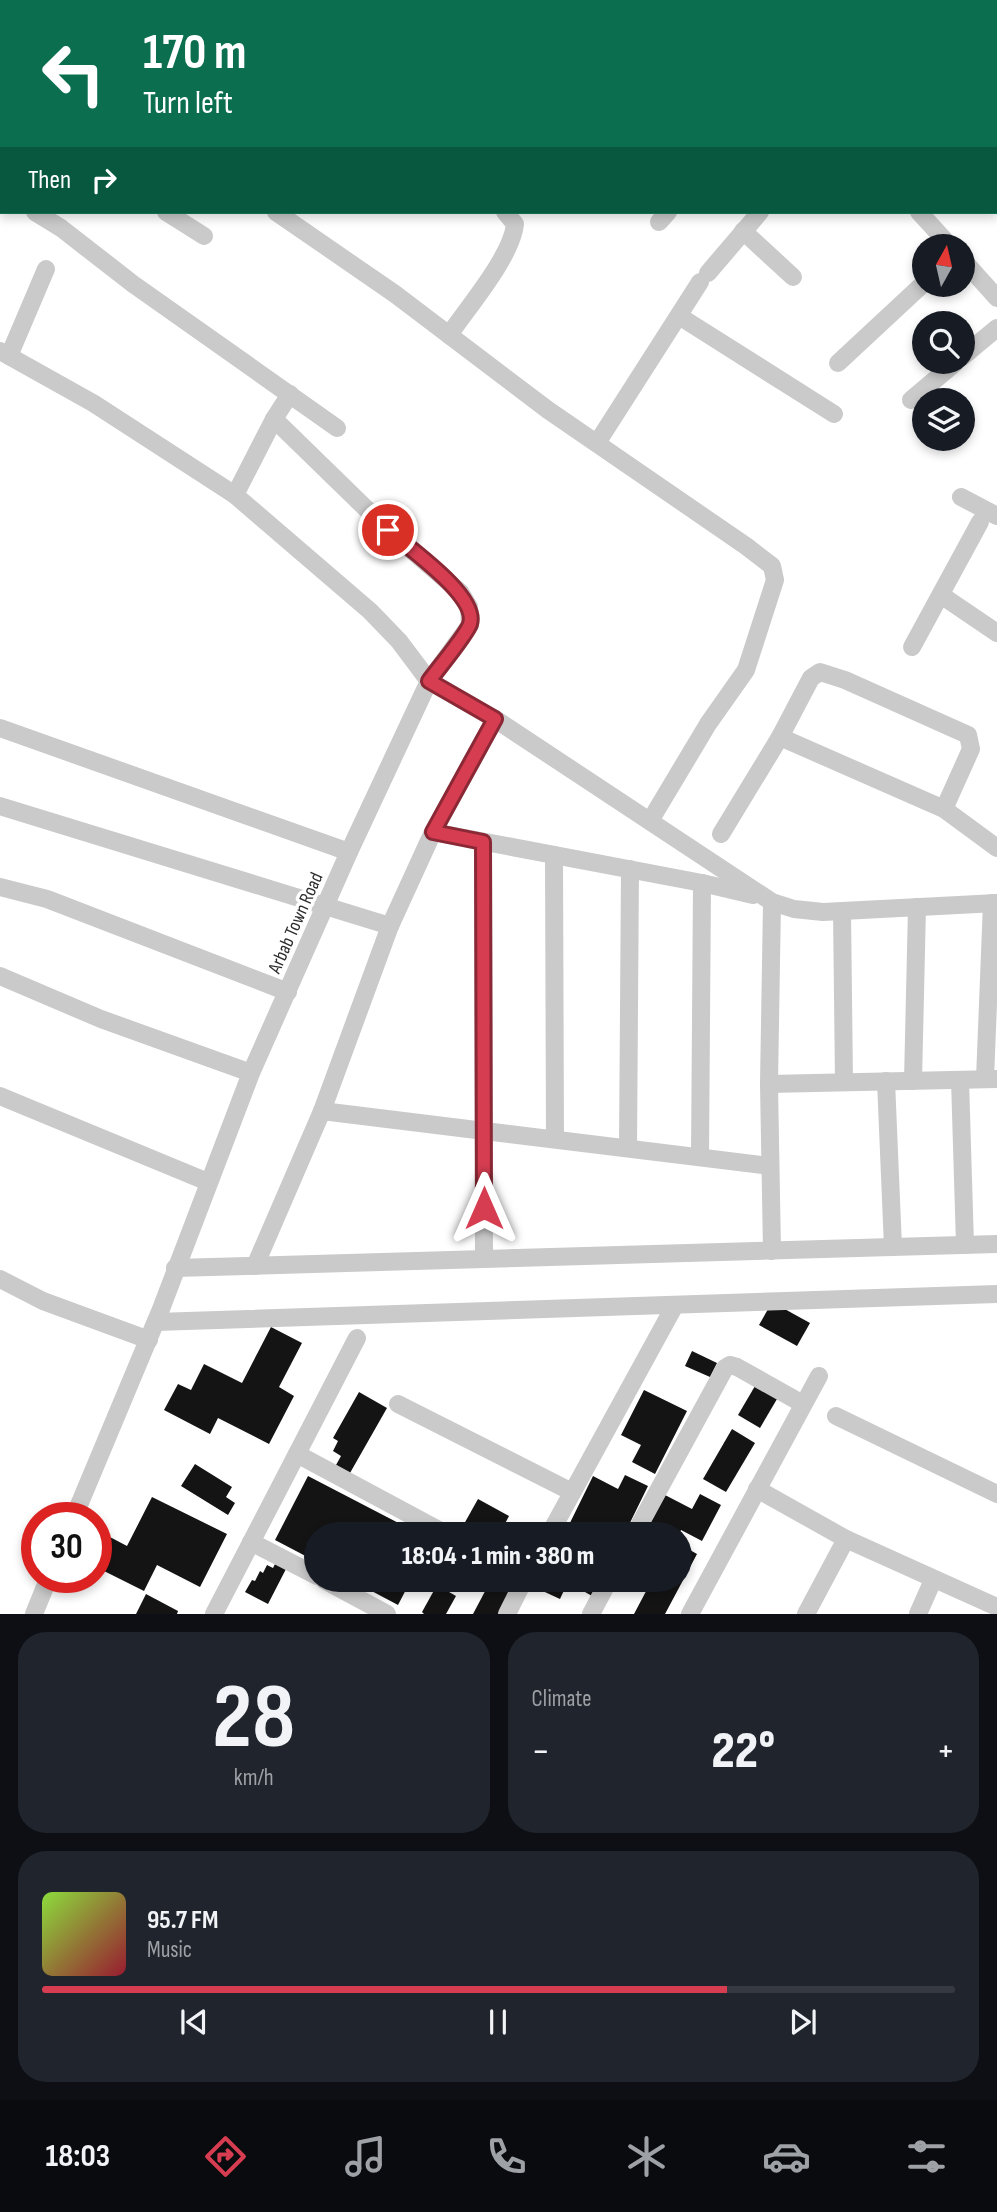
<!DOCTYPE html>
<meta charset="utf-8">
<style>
:root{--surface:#171b24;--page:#20242c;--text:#f1f3f6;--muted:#9ea1a6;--line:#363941;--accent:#d63d51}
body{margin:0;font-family:"Sofia Sans Condensed",sans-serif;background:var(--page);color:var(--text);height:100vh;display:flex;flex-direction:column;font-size:26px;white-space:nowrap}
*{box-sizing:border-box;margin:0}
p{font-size:23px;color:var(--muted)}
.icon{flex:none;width:38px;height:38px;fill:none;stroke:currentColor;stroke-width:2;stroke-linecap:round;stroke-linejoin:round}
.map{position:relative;height:1614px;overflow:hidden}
.drawer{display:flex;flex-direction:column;gap:18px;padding:18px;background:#0d0f14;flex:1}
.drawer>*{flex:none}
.banner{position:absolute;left:0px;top:0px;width:998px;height:214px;box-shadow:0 4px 10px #0003;background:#0b6e4f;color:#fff;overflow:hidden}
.needle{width:46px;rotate:8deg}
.buttons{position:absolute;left:912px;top:234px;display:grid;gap:14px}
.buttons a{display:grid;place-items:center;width:63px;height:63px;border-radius:50%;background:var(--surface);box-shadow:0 4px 10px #0003;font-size:35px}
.speed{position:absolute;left:21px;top:1502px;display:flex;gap:14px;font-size:35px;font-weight:700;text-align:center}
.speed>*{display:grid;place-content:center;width:91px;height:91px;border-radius:50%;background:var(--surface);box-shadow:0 4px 10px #0003;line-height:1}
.speed .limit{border:10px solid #d22;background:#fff;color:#111}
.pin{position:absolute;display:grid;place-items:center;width:60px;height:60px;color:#fff;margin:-30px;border:4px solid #fff;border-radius:50%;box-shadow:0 2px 7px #0007}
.me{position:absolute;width:77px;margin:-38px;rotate:0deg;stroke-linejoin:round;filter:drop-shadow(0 0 5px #0008)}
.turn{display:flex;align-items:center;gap:24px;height:147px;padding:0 28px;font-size:32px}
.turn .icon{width:91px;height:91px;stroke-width:2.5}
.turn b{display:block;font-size:49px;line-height:60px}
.then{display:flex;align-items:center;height:66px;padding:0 28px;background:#0003;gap:14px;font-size:26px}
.big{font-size:52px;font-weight:800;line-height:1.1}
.drawer .card{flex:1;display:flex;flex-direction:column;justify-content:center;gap:10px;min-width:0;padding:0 24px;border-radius:28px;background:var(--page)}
.drawer .dial{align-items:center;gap:0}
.dial b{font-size:91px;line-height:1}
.song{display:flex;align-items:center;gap:21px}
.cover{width:84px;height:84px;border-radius:10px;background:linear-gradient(135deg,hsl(90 70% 55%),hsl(350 70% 35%))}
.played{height:7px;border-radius:4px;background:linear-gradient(90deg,var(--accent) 75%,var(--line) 75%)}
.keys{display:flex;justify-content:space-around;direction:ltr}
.heat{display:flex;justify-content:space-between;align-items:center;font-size:38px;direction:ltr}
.drawer .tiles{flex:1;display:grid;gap:18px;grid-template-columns:1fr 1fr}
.card:last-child{grid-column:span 2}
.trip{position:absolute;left:304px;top:1522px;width:388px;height:70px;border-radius:35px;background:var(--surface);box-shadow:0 4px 10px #0003;font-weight:800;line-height:70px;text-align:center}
.tab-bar{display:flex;height:112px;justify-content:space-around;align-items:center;background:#090b0e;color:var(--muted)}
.tab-bar .icon{width:49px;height:49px}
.tab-bar .on{color:var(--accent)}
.tab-bar b{font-size:32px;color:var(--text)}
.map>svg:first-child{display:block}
.building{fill:#141414}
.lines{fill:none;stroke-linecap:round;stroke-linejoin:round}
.minor{stroke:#cacaca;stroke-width:18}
.route-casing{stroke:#8b2835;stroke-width:18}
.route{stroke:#d63d51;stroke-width:12}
.labels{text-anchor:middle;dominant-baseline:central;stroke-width:7;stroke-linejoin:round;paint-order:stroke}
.street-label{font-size:19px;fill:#2d2d2d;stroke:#fff}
</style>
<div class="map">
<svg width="997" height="1614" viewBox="0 0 997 1614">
<rect width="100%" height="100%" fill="#fff"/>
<!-- building -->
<g class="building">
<path d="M 772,1302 L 810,1323 L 797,1346 L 759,1325 Z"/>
<path d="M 271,1327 L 302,1343 L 279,1387 L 294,1396 L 269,1444 L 218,1418 L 210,1434 L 164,1410 L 178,1384 L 191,1390 L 204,1364 L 242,1383 Z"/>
<path d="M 692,1351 L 717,1363 L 710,1377 L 685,1366 Z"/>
<path d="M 755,1386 L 777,1399 L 760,1428 L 738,1415 Z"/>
<path d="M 644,1390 L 687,1411 L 655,1474 L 632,1462 L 641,1445 L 621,1435 Z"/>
<path d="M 359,1392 L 387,1408 L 350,1473 L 336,1465 L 341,1456 L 333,1451 L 338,1441 L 333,1438 Z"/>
<path d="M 732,1429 L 755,1443 L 726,1492 L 703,1479 Z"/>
<path d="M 195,1464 L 232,1487 L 226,1497 L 235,1503 L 228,1515 L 181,1486 Z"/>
<path d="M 625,1475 L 648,1486 L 624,1535 L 564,1535 L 593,1476 L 618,1489 Z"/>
<path d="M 308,1476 L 410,1529 L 407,1535 L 317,1535 L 317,1562 L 275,1540 Z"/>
<path d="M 700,1494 L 721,1505 L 702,1541 L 681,1530 L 679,1535 L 644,1535 L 665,1495 L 692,1509 Z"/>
<path d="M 152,1497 L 227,1534 L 200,1587 L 157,1565 L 144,1591 L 96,1567 L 96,1559 L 108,1536 L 127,1546 Z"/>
<path d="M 478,1499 L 509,1516 L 499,1535 L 482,1535 L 464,1524 Z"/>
<path d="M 681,1545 L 697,1554 L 665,1614 L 634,1614 L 652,1580 L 681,1580 Z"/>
<path d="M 275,1564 L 286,1569 L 268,1604 L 245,1592 L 252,1580 L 255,1581 L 260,1571 L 263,1573 L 267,1565 L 273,1568 Z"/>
<path d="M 351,1580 L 411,1580 L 398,1605 Z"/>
<path d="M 491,1580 L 497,1580 L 513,1589 L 500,1614 L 473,1614 Z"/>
<path d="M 537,1580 L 559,1580 L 567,1584 L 560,1599 L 534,1587 Z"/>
<path d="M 573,1580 L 602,1580 L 599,1600 L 571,1584 Z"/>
<path d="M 437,1585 L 456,1596 L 446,1614 L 424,1614 L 422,1612 Z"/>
<path d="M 146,1594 L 178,1611 L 177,1614 L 136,1614 Z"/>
</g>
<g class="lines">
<!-- minor -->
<g class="minor">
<path d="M 377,0 L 379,2"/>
<path d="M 591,0 L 593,2"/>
<path d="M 719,0 L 721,2"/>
<path d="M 882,0 L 884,2"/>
<path d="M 21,2 L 22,0"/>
<path d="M 166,2 L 167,0"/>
<path d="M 532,2 L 534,0"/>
<path d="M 832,2 L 833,0"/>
<path d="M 996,41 L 997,39"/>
<path d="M 996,78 L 997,79"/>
<path d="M 996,142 L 997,143"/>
<path d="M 0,191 L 2,192"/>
<path d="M 35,212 L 61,228 L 133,284 L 337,428"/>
<path d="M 166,212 L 204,236"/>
<path d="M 276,212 L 395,294 L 548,410 L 746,546 L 772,566 L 775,580 L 746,670 L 708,724 L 650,821"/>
<path d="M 919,212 L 951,247"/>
<path d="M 659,222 L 668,212"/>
<path d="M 743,231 L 793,277"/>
<path d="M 962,259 L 997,298"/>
<path d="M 708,273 L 760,212"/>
<path d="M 679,316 L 834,414"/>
<path d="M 449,335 C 468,307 512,256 515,224 L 505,212"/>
<path d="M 0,351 L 93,403 L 235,495 L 370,611 L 399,641 L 429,681 L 495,719 L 772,902 L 794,909 L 823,912 L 997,903"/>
<path d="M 9,356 L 46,269"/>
<path d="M 962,357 L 997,328"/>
<path d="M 838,363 L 924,283"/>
<path d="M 911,400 L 956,362"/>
<path d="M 597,443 L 700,282"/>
<path d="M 235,495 L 274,419 L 290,394"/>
<path d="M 961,497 L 997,516"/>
<path d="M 941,595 L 997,633"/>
<path d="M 912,647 L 980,522"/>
<path d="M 0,728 L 349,852"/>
<path d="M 780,737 L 944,809 L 997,848"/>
<path d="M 0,806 L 390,926"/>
<path d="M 433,832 L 702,883 L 753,895"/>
<path d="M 721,834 L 780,737 L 811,678 L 820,672 L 845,680 L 968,735 L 971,749 L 944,809"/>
<path d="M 483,842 L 484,1259"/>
<path d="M 554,855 L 555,1139"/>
<path d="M 0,887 L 47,899 L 288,992"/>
<path d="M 842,911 L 844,1082"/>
<path d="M 0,976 L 101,1019 L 251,1073"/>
<path d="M 985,1079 L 992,903"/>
<path d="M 960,1080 L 965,1245"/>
<path d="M 886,1081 L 893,1247"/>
<path d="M 913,1081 L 917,907"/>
<path d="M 769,1084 L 997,1079"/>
<path d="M 0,1096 L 208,1182"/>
<path d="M 322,1111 L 770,1166"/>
<path d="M 628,1148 L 630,869"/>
<path d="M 700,1157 L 702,883"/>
<path d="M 772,1251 L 769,1084 L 772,902"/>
<path d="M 255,1266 L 322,1111 L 390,926 L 433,832 L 495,719"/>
<path d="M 175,1268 L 997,1244"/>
<path d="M 0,1279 L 43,1301 L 149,1340"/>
<path d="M 156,1322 L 997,1294"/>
<path d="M 398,1404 L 572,1492"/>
<path d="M 836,1416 L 997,1494"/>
<path d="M 297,1454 L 448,1535"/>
<path d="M 757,1489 L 846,1539 L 997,1607"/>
<path d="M 74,1517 L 161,1309 L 251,1073 L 349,852 L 429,681 L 470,625 L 469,607 L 460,592 L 388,530 L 274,419"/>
<path d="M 549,1535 L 675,1305"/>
<path d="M 634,1535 L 725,1368 L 730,1365 L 737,1367 L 803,1404"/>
<path d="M 251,1542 L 317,1576"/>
<path d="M 324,1580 L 387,1614"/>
<path d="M 34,1614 L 49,1577"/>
<path d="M 214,1614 L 357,1338"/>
<path d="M 507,1614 L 524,1580"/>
<path d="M 591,1614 L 609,1580"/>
<path d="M 690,1614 L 819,1376"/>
<path d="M 806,1614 L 846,1539"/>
<path d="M 918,1614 L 933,1580"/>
</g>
</g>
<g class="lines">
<defs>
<path id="route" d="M 388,530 C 407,547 479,596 470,624 C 467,634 437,670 429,681 L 495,719 L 433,832 L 483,842 L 484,1208"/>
</defs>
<!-- route casing -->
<use href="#route" class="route-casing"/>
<!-- route -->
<use href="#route" class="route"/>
</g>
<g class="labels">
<!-- street labels -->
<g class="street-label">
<text transform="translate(296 923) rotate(-66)">Arbab Town Road</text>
</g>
</g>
</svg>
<div class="buttons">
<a><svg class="needle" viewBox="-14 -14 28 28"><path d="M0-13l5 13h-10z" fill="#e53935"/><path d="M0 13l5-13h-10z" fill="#9ea1a6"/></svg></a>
<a><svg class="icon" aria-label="search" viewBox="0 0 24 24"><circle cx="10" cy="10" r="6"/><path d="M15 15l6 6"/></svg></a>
<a><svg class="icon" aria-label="layers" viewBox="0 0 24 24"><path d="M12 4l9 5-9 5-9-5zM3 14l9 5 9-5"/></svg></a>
</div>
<div class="speed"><div class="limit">30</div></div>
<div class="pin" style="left:388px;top:530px;background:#d93025"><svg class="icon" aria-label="arrive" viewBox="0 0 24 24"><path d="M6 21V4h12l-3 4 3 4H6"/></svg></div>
<svg class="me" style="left:484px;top:1208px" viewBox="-20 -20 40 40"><path d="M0-17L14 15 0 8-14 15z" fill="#d63d51" stroke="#fff" stroke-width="4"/></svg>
<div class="trip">18:04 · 1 min · 380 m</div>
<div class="banner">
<div class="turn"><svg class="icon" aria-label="left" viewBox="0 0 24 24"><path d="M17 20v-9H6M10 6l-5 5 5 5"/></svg><div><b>170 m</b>Turn left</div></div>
<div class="then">Then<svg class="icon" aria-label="right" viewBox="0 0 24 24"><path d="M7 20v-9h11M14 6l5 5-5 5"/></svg></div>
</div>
</div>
<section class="drawer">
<div class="tiles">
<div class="card dial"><b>28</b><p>km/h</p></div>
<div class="card"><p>Climate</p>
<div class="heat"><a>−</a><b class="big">22°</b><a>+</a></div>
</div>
<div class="card">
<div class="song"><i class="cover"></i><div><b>95.7 FM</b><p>Music</p></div></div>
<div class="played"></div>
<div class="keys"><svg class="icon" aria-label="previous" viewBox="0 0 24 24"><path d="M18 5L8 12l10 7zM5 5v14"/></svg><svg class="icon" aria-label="pause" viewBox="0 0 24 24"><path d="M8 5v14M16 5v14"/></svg><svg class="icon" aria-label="next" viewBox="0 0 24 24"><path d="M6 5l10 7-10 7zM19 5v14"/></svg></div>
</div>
</div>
</section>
<nav class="tab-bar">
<b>18:03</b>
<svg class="icon on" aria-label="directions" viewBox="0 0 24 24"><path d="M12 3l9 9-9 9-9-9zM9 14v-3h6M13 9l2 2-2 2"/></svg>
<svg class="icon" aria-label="music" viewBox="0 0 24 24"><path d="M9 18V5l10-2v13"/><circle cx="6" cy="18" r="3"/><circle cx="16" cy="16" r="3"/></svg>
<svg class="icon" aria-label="phone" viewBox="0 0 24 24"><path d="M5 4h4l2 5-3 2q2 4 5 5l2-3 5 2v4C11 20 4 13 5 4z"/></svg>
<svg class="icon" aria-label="climate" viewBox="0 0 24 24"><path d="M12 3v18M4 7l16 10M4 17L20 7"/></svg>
<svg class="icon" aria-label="car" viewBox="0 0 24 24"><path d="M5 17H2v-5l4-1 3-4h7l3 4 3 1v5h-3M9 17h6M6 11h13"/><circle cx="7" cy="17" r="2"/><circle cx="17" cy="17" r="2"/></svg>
<svg class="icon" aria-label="filters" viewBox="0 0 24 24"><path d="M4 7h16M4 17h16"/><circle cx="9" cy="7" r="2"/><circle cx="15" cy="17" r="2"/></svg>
</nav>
